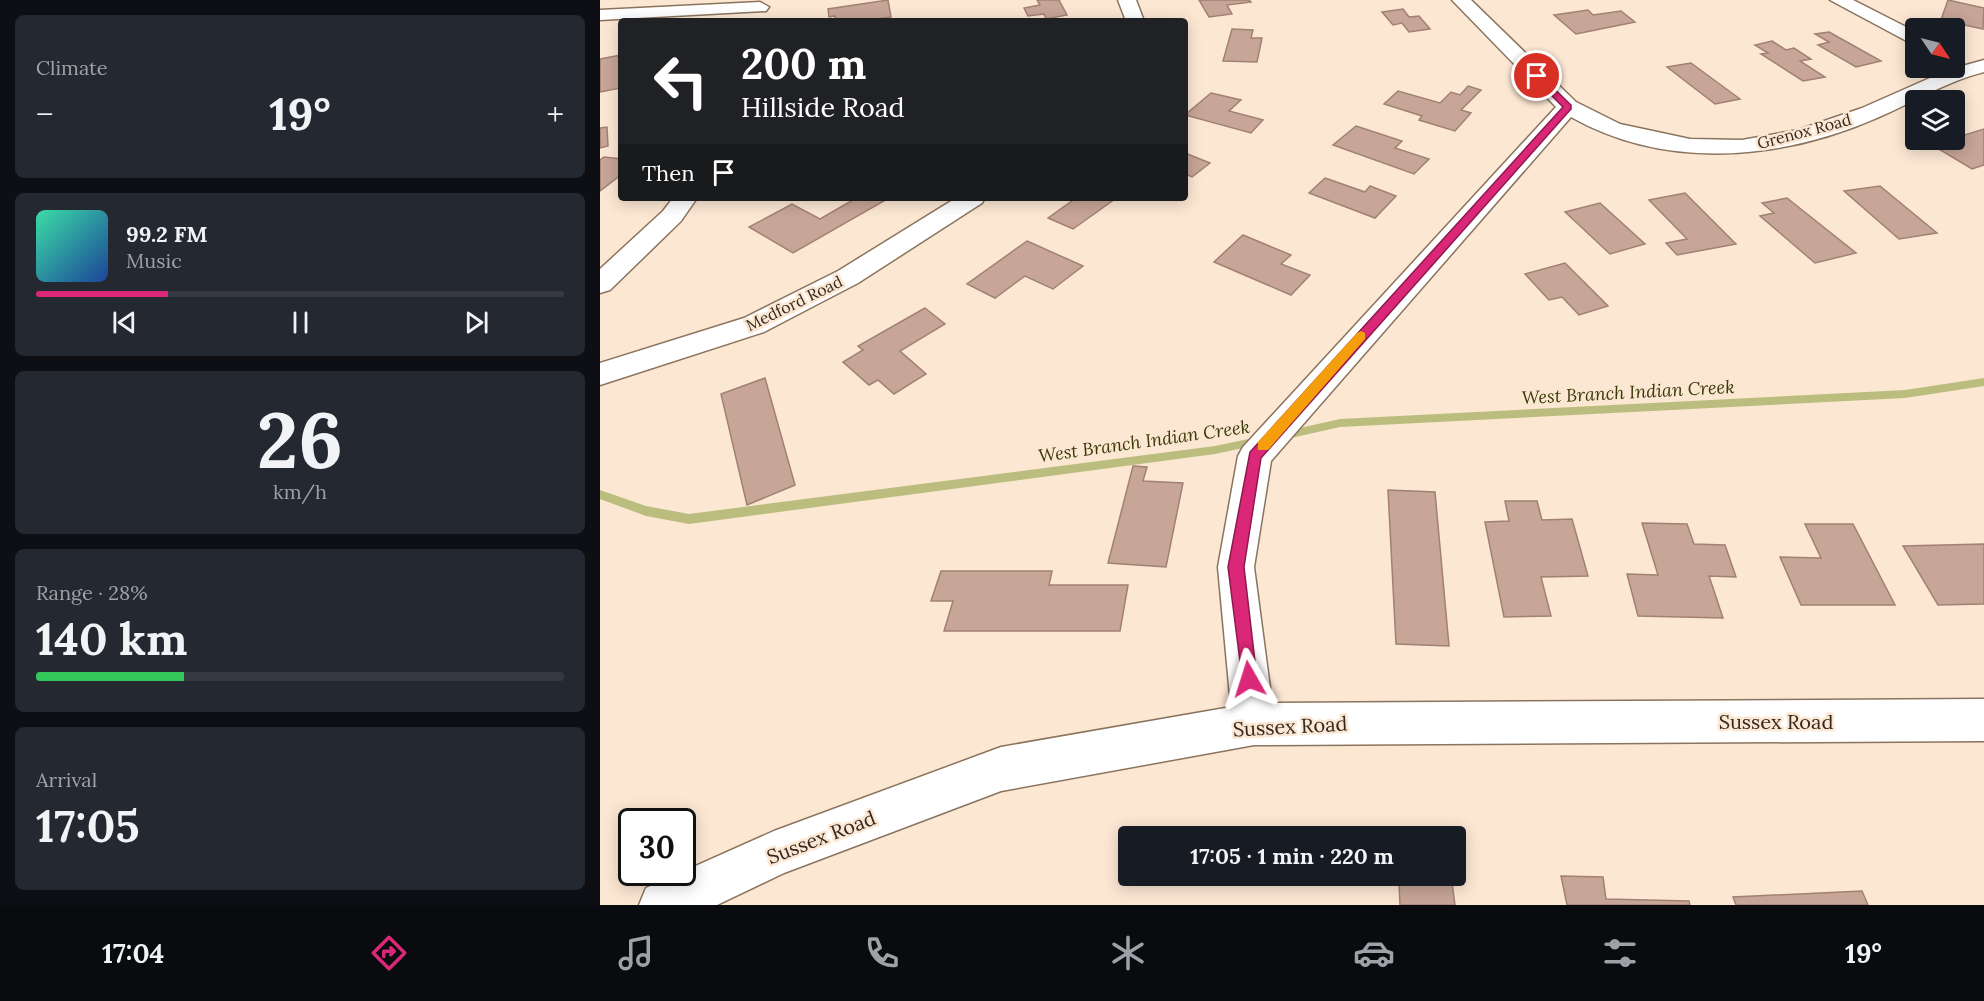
<!DOCTYPE html>
<meta charset="utf-8">
<style>
:root{--surface:#171b24;--page:#242831;--text:#f1f3f6;--muted:#9ea1a6;--line:#363941;--accent:#db2777}
body{margin:0;font-family:Lora,serif;background:var(--page);color:var(--text);height:100vh;display:flex;flex-direction:column;font-size:22px;white-space:nowrap}
*{box-sizing:border-box;margin:0}
p{font-size:20px;color:var(--muted)}
.icon{flex:none;width:33px;height:33px;fill:none;stroke:currentColor;stroke-width:2;stroke-linecap:round;stroke-linejoin:round}
.map{position:relative;flex:1;overflow:hidden}
.side{display:flex;flex-direction:column;gap:15px;padding:15px;background:#0d0f14;width:600px}
.side>*{flex:none}
.guide{position:absolute;left:18px;top:18px;width:570px;height:183px;border-radius:6px;box-shadow:0 3px 15px #0003;background:#202124;color:#fff;overflow:hidden}
.needle{width:39px;rotate:125deg}
.buttons{position:absolute;left:1305px;top:18px;display:grid;gap:12px}
.buttons a{display:grid;place-items:center;width:60px;height:60px;border-radius:6px;background:var(--surface);box-shadow:0 3px 15px #0003;font-size:30px}
.speed{position:absolute;left:18px;top:808px;display:flex;gap:12px;font-size:30px;font-weight:700;text-align:center}
.speed>*{display:grid;place-content:center;width:78px;height:78px;border-radius:50%;background:var(--surface);box-shadow:0 3px 15px #0003;line-height:1}
.speed .limit{border:3px solid #111;border-radius:9px;background:#fff;color:#111}
.pin{position:absolute;display:grid;place-items:center;width:51px;height:51px;color:#fff;margin:-26px;border:3px solid #fff;border-radius:50%;box-shadow:0 2px 6px #0007}
.me{position:absolute;width:66px;margin:-33px;rotate:354deg;stroke-linejoin:round;filter:drop-shadow(0 0 4px #0008)}
.turn{display:flex;align-items:center;gap:21px;height:126px;padding:0 24px;font-size:27px}
.turn .icon{width:78px;height:78px;stroke-width:2.5}
.turn b{display:block;font-size:42px;line-height:51px}
.then{display:flex;align-items:center;height:57px;padding:0 24px;background:#0003;gap:12px;font-size:22px}
.big{font-size:45px;font-weight:700;line-height:1.1}
.side .tile{flex:1;display:flex;flex-direction:column;justify-content:center;gap:9px;min-width:0;padding:0 21px;border-radius:9px;background:var(--page)}
.side .dial{align-items:center;gap:0}
.dial b{font-size:78px;line-height:1}
.song{display:flex;align-items:center;gap:18px}
.cover{width:72px;height:72px;border-radius:9px;background:linear-gradient(135deg,hsl(160 70% 55%),hsl(220 70% 35%))}
.played{height:6px;border-radius:3px;background:linear-gradient(90deg,var(--accent) 25%,var(--line) 25%)}
.keys{display:flex;justify-content:space-around;direction:ltr}
.heat{display:flex;justify-content:space-between;align-items:center;font-size:33px;direction:ltr}
.charge{height:9px;border-radius:4px;background:linear-gradient(90deg,#34c759 28%,var(--line) 0)}
.trip{position:absolute;left:518px;top:826px;width:348px;height:60px;border-radius:6px;background:var(--surface);box-shadow:0 3px 15px #0003;font-weight:700;line-height:60px;text-align:center}
.tab-bar{display:flex;height:96px;justify-content:space-around;align-items:center;background:#090b0e;color:var(--muted)}
.tab-bar .icon{width:42px;height:42px}
.tab-bar .active{color:var(--accent)}
.tab-bar b{font-size:27px;color:var(--text)}
main{display:flex;flex:1;min-height:0}
.map>svg:first-child{display:block}
.lines{fill:none;stroke-linecap:round;stroke-linejoin:round}
.stream{fill:#babd7d;fill-rule:evenodd}
.building{fill:#c7a597;stroke:#a18174;stroke-width:1.5}
.minor-casing{stroke:#8b745d;stroke-width:3}
.minor{fill:#fff;fill-rule:evenodd}
.route{fill:#db2777;stroke:#8e194d;stroke-width:1.5}
.slow{fill:#f59e0b}
.labels{text-anchor:middle;dominant-baseline:central;stroke-width:5;stroke-linejoin:round;paint-order:stroke}
.street-label{font-size:16px;fill:#332920;stroke:#fce7d3}
.water-label{font-size:18px;font-style:italic;fill:#3a3b08;stroke:#fce7d3}
.near-street-label{font-size:20px;fill:#332920;stroke:#fce7d3}
</style>
<main>
<section class="side">
<div class="tile"><p>Climate</p>
<div class="heat"><a>−</a><b class="big">19°</b><a>+</a></div>
</div>
<div class="tile">
<div class="song"><i class="cover"></i><div><b>99.2 FM</b><p>Music</p></div></div>
<div class="played"></div>
<div class="keys"><svg class="icon" aria-label="previous" viewBox="0 0 24 24"><path d="M18 5L8 12l10 7zM5 5v14"/></svg><svg class="icon" aria-label="pause" viewBox="0 0 24 24"><path d="M8 5v14M16 5v14"/></svg><svg class="icon" aria-label="next" viewBox="0 0 24 24"><path d="M6 5l10 7-10 7zM19 5v14"/></svg></div>
</div>
<div class="tile dial"><b>26</b><p>km/h</p></div>
<div class="tile"><p>Range · 28%</p><b class="big">140 km</b><div class="charge"></div></div>
<div class="tile"><p>Arrival</p><b class="big">17:05</b></div>
</section>
<div class="map">
<svg width="1384" height="905" viewBox="0 0 1384 905">
<rect width="100%" height="100%" fill="#fce7d3"/>
<g class="lines">
<!-- stream -->
<g class="stream">
<path d="M 1384,378 L 1384,386 L 1305,398 L 740,427 L 682,440 L 677,436 L 682,432 L 740,419 L 1305,390 Z"/>
<path d="M 658,437 L 662,438 L 663,441 L 662,444 L 615,454 L 89,524 L 46,516 L 0,499 L 0,490 L 46,506 L 89,514 L 615,446 Z"/>
</g>
</g>
<!-- building -->
<g class="building">
<path d="M 288,0 L 291,17 L 265,21 L 235,21 L 235,16 L 229,17 L 228,9 Z"/>
<path d="M 437,0 L 459,0 L 467,15 L 446,19 L 444,14 L 428,16 L 424,8 L 440,5 Z"/>
<path d="M 599,0 L 649,0 L 651,2 L 627,5 L 632,14 L 609,17 Z"/>
<path d="M 1348,0 L 1384,8 L 1383,29 L 1341,20 Z"/>
<path d="M 803,9 L 809,17 L 819,16 L 830,29 L 809,32 L 802,23 L 793,25 L 782,12 Z"/>
<path d="M 988,10 L 993,15 L 1021,11 L 1035,22 L 976,34 L 954,15 Z"/>
<path d="M 632,29 L 653,30 L 651,38 L 662,38 L 657,62 L 623,61 Z"/>
<path d="M 1229,32 L 1281,61 L 1256,67 L 1218,45 L 1229,42 L 1215,34 Z"/>
<path d="M 1172,41 L 1186,50 L 1194,48 L 1211,59 L 1200,61 L 1225,77 L 1203,81 L 1161,54 L 1168,53 L 1155,45 Z"/>
<path d="M 21,55 L 21,88 L 0,92 L 0,59 Z"/>
<path d="M 1091,63 L 1140,99 L 1115,104 L 1067,67 Z"/>
<path d="M 868,86 L 881,90 L 861,110 L 871,113 L 855,131 L 819,120 L 822,116 L 784,104 L 798,91 L 840,103 L 851,92 L 860,95 Z"/>
<path d="M 611,93 L 641,100 L 629,111 L 663,120 L 651,133 L 585,115 Z"/>
<path d="M 756,126 L 802,141 L 795,148 L 829,159 L 814,174 L 733,145 Z"/>
<path d="M 7,127 L 8,146 L 0,148 L 0,128 Z"/>
<path d="M 1384,129 L 1384,165 L 1372,169 L 1332,145 Z"/>
<path d="M 585,153 L 610,163 L 592,177 L 585,174 Z"/>
<path d="M 4,157 L 21,159 L 21,175 L 0,191 L 0,160 Z"/>
<path d="M 725,178 L 765,192 L 770,186 L 796,196 L 775,218 L 709,193 Z"/>
<path d="M 1280,186 L 1337,233 L 1299,239 L 1244,191 Z"/>
<path d="M 1085,193 L 1136,244 L 1077,255 L 1066,243 L 1087,239 L 1049,200 Z"/>
<path d="M 248,198 L 289,198 L 193,253 L 149,227 L 192,204 L 220,219 L 253,200 Z"/>
<path d="M 476,198 L 506,198 L 512,201 L 473,229 L 448,218 Z"/>
<path d="M 1187,198 L 1256,253 L 1215,263 L 1160,216 L 1174,213 L 1162,203 Z"/>
<path d="M 1000,203 L 1045,244 L 1010,254 L 965,212 Z"/>
<path d="M 643,235 L 691,255 L 681,264 L 710,275 L 691,295 L 614,262 Z"/>
<path d="M 427,241 L 483,266 L 453,289 L 425,276 L 395,298 L 367,284 Z"/>
<path d="M 965,263 L 1008,306 L 979,315 L 962,297 L 949,300 L 925,274 Z"/>
<path d="M 325,308 L 345,324 L 300,351 L 326,374 L 294,394 L 278,380 L 269,385 L 243,362 L 263,350 L 258,346 Z"/>
<path d="M 165,378 L 195,485 L 147,505 L 121,394 Z"/>
<path d="M 533,466 L 547,467 L 543,481 L 583,483 L 566,567 L 508,563 Z"/>
<path d="M 788,490 L 835,492 L 849,646 L 796,644 Z"/>
<path d="M 905,501 L 937,501 L 942,520 L 972,519 L 988,576 L 941,577 L 951,616 L 904,617 L 885,522 L 909,521 Z"/>
<path d="M 1042,523 L 1087,524 L 1094,544 L 1125,545 L 1136,577 L 1109,576 L 1123,618 L 1038,616 L 1027,574 L 1058,575 Z"/>
<path d="M 1205,524 L 1253,524 L 1295,605 L 1201,605 L 1180,557 L 1221,558 Z"/>
<path d="M 1384,544 L 1384,604 L 1338,605 L 1303,546 Z"/>
<path d="M 341,571 L 452,571 L 449,585 L 528,585 L 520,631 L 344,631 L 353,601 L 331,601 Z"/>
<path d="M 961,876 L 1003,877 L 1006,899 L 1089,901 L 1090,905 L 967,905 Z"/>
<path d="M 799,883 L 852,883 L 855,905 L 800,905 Z"/>
<path d="M 1262,891 L 1268,905 L 1136,905 L 1133,897 Z"/>
</g>
<g class="lines">
<defs>
<g id="minor">
<path d="M 518,0 L 536,0 L 544,21 L 526,21 Z"/>
<path d="M 852,0 L 871,0 L 976,102 L 1020,124 L 1090,139 L 1142,140 L 1198,130 L 1262,108 L 1348,70 L 1384,60 L 1384,72 C 1347,81 1314,102 1279,117 C 1182,160 1067,171 971,117 L 671,461 L 654,567 L 672,703 L 1384,699 L 1384,741 L 654,745 L 401,791 L 184,873 L 117,905 L 39,905 L 46,888 L 174,831 L 401,747 L 631,707 L 618,567 L 638,456 L 643,447 L 956,107 Z"/>
<path d="M 1230,0 L 1253,0 L 1316,32 L 1316,46 Z"/>
<path d="M 160,2 L 169,7 L 166,11 L 0,20 L 0,10 Z"/>
<path d="M 73,198 L 97,198 L 81,221 L 10,290 L 0,293 L 0,269 L 63,211 Z"/>
<path d="M 356,198 L 385,198 L 382,203 L 258,283 L 164,332 L 0,385 L 0,363 L 144,318 L 238,271 Z"/>
</g>
</defs>
<!-- minor casing -->
<use href="#minor" class="minor-casing"/>
<!-- minor -->
<use href="#minor" class="minor"/>
</g>
<!-- route -->
<path class="route" d="M 934,75 L 940,75 L 971,105 L 971,109 L 661,458 L 644,567 L 657,679 L 655,685 L 649,687 L 643,685 L 628,567 L 650,452 L 963,107 L 934,78 Z"/>
<!-- slow -->
<path class="slow" d="M 761,331 L 765,333 L 765,339 L 668,450 L 658,450 L 658,442 L 757,333 Z"/>
<g class="labels">
<!-- street labels -->
<g class="street-label">
<text transform="translate(1204 131) rotate(-15)">Grenox Road</text>
<text transform="translate(194 303) rotate(-26)">Medford Road</text>
</g>
<!-- water labels -->
<g class="water-label">
<text transform="translate(1028 392) rotate(-3)">West Branch Indian Creek</text>
<text transform="translate(544 441) rotate(-8)">West Branch Indian Creek</text>
</g>
<!-- near-street labels -->
<g class="near-street-label">
<text x="1176" y="721">Sussex Road</text>
<text transform="translate(690 726) rotate(-3)">Sussex Road</text>
<text transform="translate(221 837) rotate(-21)">Sussex Road</text>
</g>
</g>
</svg>
<div class="buttons">
<a><svg class="needle" viewBox="-14 -14 28 28"><path d="M0-13l5 13h-10z" fill="#e53935"/><path d="M0 13l5-13h-10z" fill="#9ea1a6"/></svg></a>
<a><svg class="icon" aria-label="layers" viewBox="0 0 24 24"><path d="M12 4l9 5-9 5-9-5zM3 14l9 5 9-5"/></svg></a>
</div>
<div class="speed"><div class="limit">30</div></div>
<div class="pin" style="left:937px;top:76px;background:#d93025"><svg class="icon" aria-label="arrive" viewBox="0 0 24 24"><path d="M6 21V4h12l-3 4 3 4H6"/></svg></div>
<svg class="me" style="left:649px;top:679px" viewBox="-20 -20 40 40"><path d="M0-17L14 15 0 8-14 15z" fill="#db2777" stroke="#fff" stroke-width="4"/></svg>
<div class="trip">17:05 · 1 min · 220 m</div>
<div class="guide">
<div class="turn"><svg class="icon" aria-label="left" viewBox="0 0 24 24"><path d="M17 20v-9H6M10 6l-5 5 5 5"/></svg><div><b>200 m</b>Hillside Road</div></div>
<div class="then">Then<svg class="icon" aria-label="arrive" viewBox="0 0 24 24"><path d="M6 21V4h12l-3 4 3 4H6"/></svg></div>
</div>
</div>
</main>
<nav class="tab-bar">
<b>17:04</b>
<svg class="icon active" aria-label="directions" viewBox="0 0 24 24"><path d="M12 3l9 9-9 9-9-9zM9 14v-3h6M13 9l2 2-2 2"/></svg>
<svg class="icon" aria-label="music" viewBox="0 0 24 24"><path d="M9 18V5l10-2v13"/><circle cx="6" cy="18" r="3"/><circle cx="16" cy="16" r="3"/></svg>
<svg class="icon" aria-label="phone" viewBox="0 0 24 24"><path d="M5 4h4l2 5-3 2q2 4 5 5l2-3 5 2v4C11 20 4 13 5 4z"/></svg>
<svg class="icon" aria-label="climate" viewBox="0 0 24 24"><path d="M12 3v18M4 7l16 10M4 17L20 7"/></svg>
<svg class="icon" aria-label="car" viewBox="0 0 24 24"><path d="M5 17H2v-5l4-1 3-4h7l3 4 3 1v5h-3M9 17h6M6 11h13"/><circle cx="7" cy="17" r="2"/><circle cx="17" cy="17" r="2"/></svg>
<svg class="icon" aria-label="filters" viewBox="0 0 24 24"><path d="M4 7h16M4 17h16"/><circle cx="9" cy="7" r="2"/><circle cx="15" cy="17" r="2"/></svg>
<b>19°</b>
</nav>
